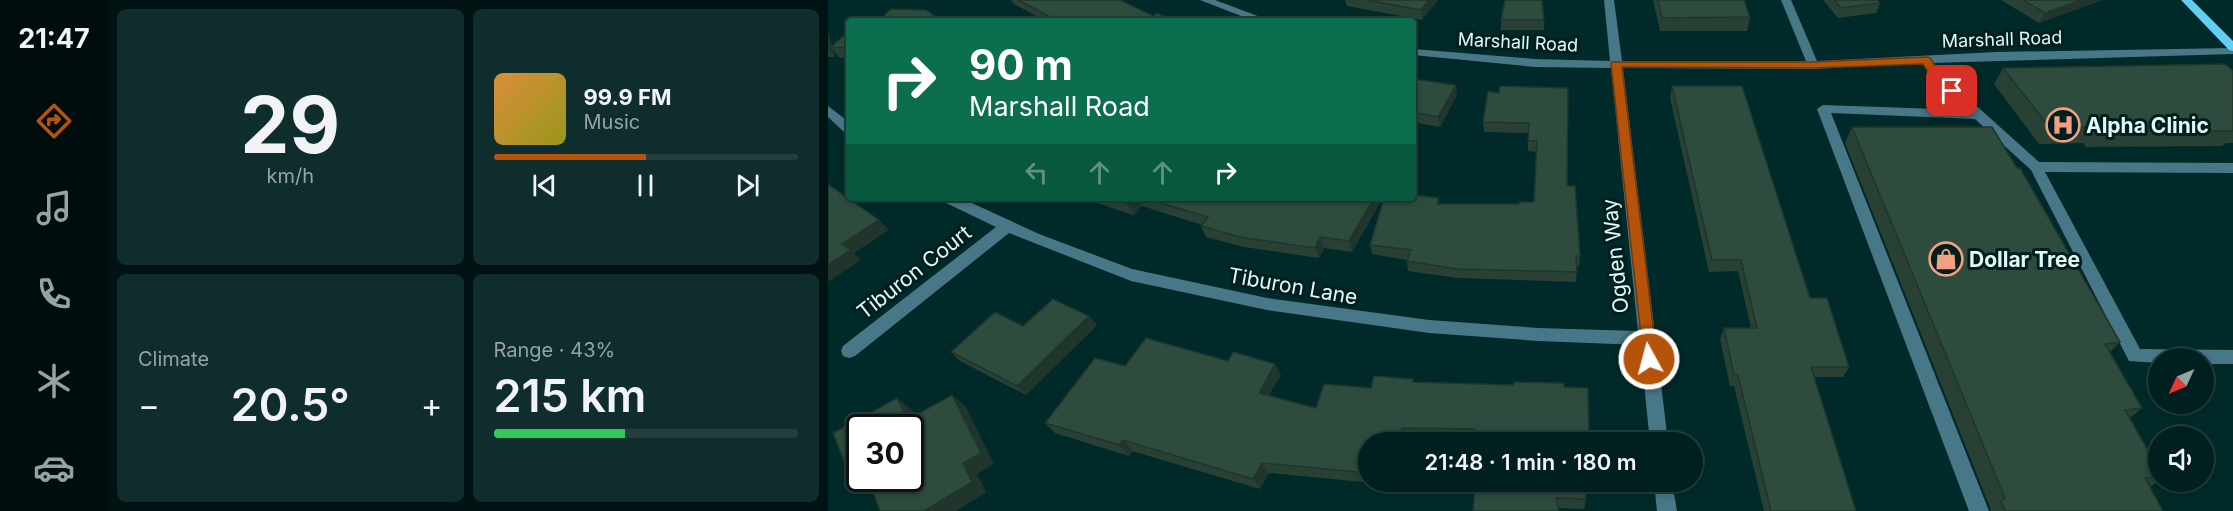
<!DOCTYPE html>
<meta charset="utf-8">
<style>
:root{--surface:#00201f;--page:#0e2d2c;--text:#f1f3f6;--muted:#95a3a4;--line:#223e3d;--accent:#b45309}
body{margin:0;font-family:Inter,sans-serif;background:var(--page);color:var(--text);height:100vh;display:flex;flex-direction:column;font-size:22px;white-space:nowrap}
*{box-sizing:border-box;margin:0}
p{font-size:20px;color:var(--muted)}
.icon{flex:none;width:33px;height:33px;fill:none;stroke:currentColor;stroke-width:2;stroke-linecap:round;stroke-linejoin:round}
.map{position:relative;flex:1;overflow:hidden}
.panel{display:flex;flex-direction:column;gap:9px;padding:9px;background:#001211;width:720px}
.panel>*{flex:none}
.hud{position:absolute;left:18px;top:18px;width:570px;height:183px;border-radius:6px;box-shadow:0 3px 9px #0003,0 0 0 2px var(--line);background:#0b6e4f;color:#fff;overflow:hidden}
.needle{width:39px;rotate:226deg}
.tools{position:absolute;left:1320px;top:348px;display:grid;gap:12px}
.tools a{display:grid;place-items:center;width:66px;height:66px;border-radius:50%;background:var(--surface);box-shadow:0 3px 9px #0003,0 0 0 2px var(--line);font-size:30px}
.speed{position:absolute;left:18px;top:414px;display:flex;gap:12px;font-size:30px;font-weight:700;text-align:center}
.speed>*{display:grid;place-content:center;width:78px;height:78px;border-radius:50%;background:var(--surface);box-shadow:0 3px 9px #0003,0 0 0 2px var(--line);line-height:1}
.speed .limit{border:3px solid #111;border-radius:9px;background:#fff;color:#111}
.pin{position:absolute;display:grid;place-items:center;width:51px;height:51px;color:#fff;margin:-26px;border-radius:12px;box-shadow:0 3px 9px #0006}
.me{position:absolute;width:66px;margin:-33px;rotate:353deg;stroke-linejoin:round;filter:drop-shadow(0 0 4px #0008)}
.turn{display:flex;align-items:center;gap:21px;height:126px;padding:0 24px;font-size:27px}
.turn .icon{width:78px;height:78px;stroke-width:2.5}
.turn b{display:block;font-size:42px;line-height:51px}
.lanes{display:flex;align-items:center;height:57px;padding:0 24px;background:#0003;justify-content:center;gap:30px;direction:ltr}
.lanes .off{opacity:.35}
.big{font-size:45px;font-weight:600;line-height:1.1}
.panel .tile{flex:1;display:flex;flex-direction:column;justify-content:center;gap:9px;min-width:0;padding:0 21px;border-radius:9px;background:var(--page)}
.panel .dial{align-items:center;gap:0}
.dial b{font-size:78px;line-height:1}
.song{display:flex;align-items:center;gap:18px}
.cover{width:72px;height:72px;border-radius:9px;background:linear-gradient(135deg,hsl(30 70% 55%),hsl(60 70% 35%))}
.played{height:6px;border-radius:3px;background:linear-gradient(90deg,var(--accent) 50%,var(--line) 50%)}
.keys{display:flex;justify-content:space-around;direction:ltr}
.heat{display:flex;justify-content:space-between;align-items:center;font-size:33px;direction:ltr}
.charge{height:9px;border-radius:4px;background:linear-gradient(90deg,#34c759 43%,var(--line) 0)}
.panel .tiles{flex:1;display:grid;gap:9px;grid-template-columns:repeat(2,1fr)}
.trip{position:absolute;left:530px;top:432px;width:345px;height:60px;border-radius:30px;background:var(--surface);box-shadow:0 3px 9px #0003,0 0 0 2px var(--line);font-weight:600;line-height:60px;text-align:center}
main{display:flex;flex:1;min-height:0}
.tabs{display:flex;flex-direction:column;width:108px;justify-content:space-around;align-items:center;background:#000d0c;color:var(--muted)}
.tabs .icon{width:42px;height:42px}
.tabs .current{color:var(--accent)}
.tabs b{font-size:27px;color:var(--text)}
.map>svg:first-child{display:block}
.lines{fill:none;stroke-linecap:round;stroke-linejoin:round}
.minor{fill:#487888;fill-rule:evenodd}
.major{fill:#62cef0;fill-rule:evenodd}
.wall{fill:#284134}
.shaded-wall{fill:#20352b}
.building{fill:#2e4c3d;stroke:#20352b;stroke-width:1.5}
.route{fill:#b45309;stroke:#753606;stroke-width:1.5}
.labels{text-anchor:middle;dominant-baseline:central;stroke-width:6;stroke-linejoin:round;paint-order:stroke}
.far-street-label{font-size:18px;fill:#e3f9f7;stroke:#011f1e}
.poi-label{font-size:21px;font-weight:bold;fill:#e3f9f7;stroke:#011f1e;text-anchor:start}
.street-label{font-size:21px;fill:#e3f9f7;stroke:#011f1e}
</style>
<main>
<nav class="tabs">
<b>21:47</b>
<svg class="icon current" aria-label="directions" viewBox="0 0 24 24"><path d="M12 3l9 9-9 9-9-9zM9 14v-3h6M13 9l2 2-2 2"/></svg>
<svg class="icon" aria-label="music" viewBox="0 0 24 24"><path d="M9 18V5l10-2v13"/><circle cx="6" cy="18" r="3"/><circle cx="16" cy="16" r="3"/></svg>
<svg class="icon" aria-label="phone" viewBox="0 0 24 24"><path d="M5 4h4l2 5-3 2q2 4 5 5l2-3 5 2v4C11 20 4 13 5 4z"/></svg>
<svg class="icon" aria-label="climate" viewBox="0 0 24 24"><path d="M12 3v18M4 7l16 10M4 17L20 7"/></svg>
<svg class="icon" aria-label="car" viewBox="0 0 24 24"><path d="M5 17H2v-5l4-1 3-4h7l3 4 3 1v5h-3M9 17h6M6 11h13"/><circle cx="7" cy="17" r="2"/><circle cx="17" cy="17" r="2"/></svg>
</nav>
<section class="panel">
<div class="tiles">
<div class="tile dial"><b>29</b><p>km/h</p></div>
<div class="tile">
<div class="song"><i class="cover"></i><div><b>99.9 FM</b><p>Music</p></div></div>
<div class="played"></div>
<div class="keys"><svg class="icon" aria-label="previous" viewBox="0 0 24 24"><path d="M18 5L8 12l10 7zM5 5v14"/></svg><svg class="icon" aria-label="pause" viewBox="0 0 24 24"><path d="M8 5v14M16 5v14"/></svg><svg class="icon" aria-label="next" viewBox="0 0 24 24"><path d="M6 5l10 7-10 7zM19 5v14"/></svg></div>
</div>
<div class="tile"><p>Climate</p>
<div class="heat"><a>−</a><b class="big">20.5°</b><a>+</a></div>
</div>
<div class="tile"><p>Range · 43%</p><b class="big">215 km</b><div class="charge"></div></div>
</div>
</section>
<div class="map">
<svg width="1405" height="511" viewBox="0 0 1405 511">
<rect width="100%" height="100%" fill="#002a29"/>
<g class="lines">
<!-- minor -->
<g class="minor">
<path d="M 372,0 L 387,0 L 443,21 L 426,21 Z"/>
<path d="M 776,0 L 786,0 L 794,61 L 978,61 L 953,0 L 963,0 L 989,61 L 1169,52 L 1405,48 L 1405,54 L 1105,63 L 1114,75 L 1211,162 L 1405,163 L 1405,173 L 1217,172 L 1312,349 L 1405,350 L 1405,364 L 1376,364 L 1376,358 L 1330,358 L 1330,363 L 1301,361 L 1203,170 L 1147,119 L 1003,113 L 1161,511 L 1141,511 L 989,109 L 995,105 L 1138,110 L 1106,81 L 1094,63 L 985,69 L 795,68 L 840,442 L 822,442 L 812,345 L 710,341 L 601,333 L 439,310 L 303,281 L 181,233 L 27,356 L 21,358 L 15,356 L 13,351 L 15,346 L 168,227 L 116,202 L 114,198 L 133,198 L 211,234 L 304,269 L 439,298 L 601,320 L 710,328 L 810,331 L 783,68 L 707,67 L 585,55 L 585,49 L 707,59 L 782,61 Z"/>
<path d="M 0,106 L 21,122 L 21,133 L 16,132 L 0,117 Z"/>
<path d="M 826,482 L 844,482 L 849,511 L 829,511 Z"/>
</g>
<!-- major -->
<path class="major" d="M 1353,0 L 1364,0 L 1405,41 L 1405,51 L 1401,50 Z"/>
</g>
<!-- wall -->
<g class="wall">
<path d="M 183,0 L 292,0 L 325,16 L 346,21 L 217,21 L 186,4 Z"/>
<path d="M 517,0 L 610,0 L 594,20 L 519,6 Z"/>
<path d="M 825,0 L 916,0 L 922,17 L 919,31 L 832,31 Z"/>
<path d="M 995,0 L 1049,0 L 1052,3 L 1048,13 L 1010,18 Z"/>
<path d="M 1173,0 L 1275,0 L 1211,23 Z"/>
<rect x="673" y="20" width="43" height="10"/>
<path d="M 21,31 L 21,58 L 12,58 L 5,50 L 7,57 L 0,57 L 0,32 L 4,46 Z"/>
<path d="M 1175,68 L 1405,71 L 1405,143 L 1398,143 L 1394,146 L 1258,147 L 1255,143 L 1211,144 L 1166,84 Z"/>
<path d="M 585,79 L 629,95 L 612,127 L 585,122 Z"/>
<path d="M 844,86 L 982,298 L 1021,367 L 1015,377 L 986,377 L 1028,511 L 936,511 L 906,386 L 902,386 L 892,339 L 896,328 L 923,328 L 910,271 L 881,272 L 842,98 Z"/>
<path d="M 740,88 L 739,186 L 752,256 L 751,266 L 749,266 L 748,282 L 630,278 L 580,271 L 579,261 L 579,260 L 544,254 L 542,245 L 611,198 L 611,204 L 691,204 L 691,202 L 706,202 L 708,152 L 700,151 L 700,133 L 656,132 L 655,122 L 671,93 Z"/>
<path d="M 1024,127 L 1292,342 L 1282,352 L 1314,408 L 1302,418 L 1330,468 L 1330,481 L 1322,487 L 1335,511 L 1162,511 L 1163,510 L 1017,143 Z"/>
<path d="M 257,198 L 480,198 L 503,201 L 505,198 L 552,198 L 553,201 L 524,252 L 496,248 L 491,258 L 416,247 L 378,237 L 373,226 L 374,225 L 314,206 L 306,215 L 266,202 Z"/>
<path d="M 261,316 L 269,325 L 198,395 L 132,361 L 123,352 L 195,326 Z"/>
<path d="M 400,361 L 453,375 L 441,395 L 488,408 L 543,388 L 586,382 L 686,385 L 736,383 L 646,439 L 577,439 L 540,442 L 540,466 L 535,482 L 441,473 L 432,489 L 304,451 L 301,456 L 227,433 L 217,423 L 297,366 Z"/>
<path d="M 647,482 L 758,499 L 756,509 L 730,508 Z"/>
</g>
<!-- shaded-wall -->
<g class="shaded-wall">
<path d="M 601,0 L 610,0 L 594,20 L 593,10 Z"/>
<path d="M 1253,0 L 1275,0 L 1211,23 L 1217,13 Z"/>
<path d="M 0,32 L 4,47 L 3,47 L 5,50 L 7,57 L 0,49 Z"/>
<path d="M 628,85 L 629,95 L 612,127 L 610,117 Z"/>
<path d="M 306,198 L 309,198 L 314,206 L 306,215 L 300,204 Z"/>
<path d="M 546,198 L 552,198 L 553,201 L 524,252 L 521,241 Z"/>
<path d="M 51,220 L 61,230 L 26,253 L 33,260 L 0,282 L 0,265 L 14,244 Z"/>
<path d="M 492,237 L 496,248 L 491,258 L 487,248 Z"/>
<path d="M 261,316 L 269,325 L 198,395 L 189,386 Z"/>
<path d="M 447,364 L 453,375 L 436,403 L 431,393 Z"/>
<path d="M 124,395 L 138,407 L 166,464 L 149,474 L 158,492 L 128,511 L 96,511 L 135,463 Z"/>
<path d="M 69,398 L 84,410 L 94,432 L 79,420 Z"/>
<path d="M 574,428 L 577,439 L 576,442 L 571,442 Z"/>
<path d="M 295,440 L 304,451 L 301,456 L 291,445 Z"/>
<path d="M 538,448 L 540,453 L 540,466 L 535,482 L 531,472 Z"/>
<path d="M 30,453 L 32,454 L 32,471 L 16,461 Z"/>
<path d="M 434,463 L 441,473 L 432,489 L 425,479 Z"/>
</g>
<!-- building -->
<g class="building">
<path d="M 190,0 L 292,0 L 325,16 L 329,13 L 346,21 L 230,21 Z"/>
<path d="M 538,0 L 601,0 L 593,10 Z"/>
<path d="M 677,0 L 714,0 L 716,20 L 673,20 Z"/>
<path d="M 830,0 L 916,0 L 922,17 L 834,18 Z"/>
<path d="M 1006,0 L 1049,0 L 1052,3 L 1013,8 Z"/>
<path d="M 1195,0 L 1253,0 L 1217,13 Z"/>
<path d="M 63,9 L 98,10 L 114,21 L 32,21 L 36,17 L 53,18 Z"/>
<path d="M 21,31 L 21,48 L 3,47 Z"/>
<path d="M 1397,64 L 1405,71 L 1405,131 L 1270,131 L 1267,127 L 1222,128 L 1175,68 Z"/>
<path d="M 585,79 L 628,85 L 610,117 L 585,112 Z"/>
<path d="M 672,86 L 740,88 L 739,186 L 747,186 L 752,256 L 748,256 L 749,272 L 628,269 L 579,261 L 583,250 L 542,245 L 556,198 L 585,198 L 585,195 L 611,198 L 609,204 L 692,204 L 691,202 L 706,202 L 709,141 L 700,141 L 701,123 L 655,122 L 660,91 L 671,93 Z"/>
<path d="M 844,86 L 914,86 L 982,298 L 999,298 L 1021,367 L 983,367 L 1028,511 L 943,511 L 910,375 L 906,375 L 896,328 L 929,328 L 913,260 L 884,260 Z"/>
<path d="M 1024,127 L 1164,127 L 1189,168 L 1192,168 L 1292,342 L 1277,344 L 1314,408 L 1297,410 L 1330,468 L 1330,478 L 1317,478 L 1335,511 L 1177,511 L 1173,501 L 1177,498 Z"/>
<path d="M 0,184 L 51,220 L 14,244 L 23,250 L 0,265 Z"/>
<path d="M 280,198 L 306,198 L 300,204 Z"/>
<path d="M 315,198 L 480,198 L 503,201 L 505,198 L 546,198 L 521,241 L 492,237 L 487,248 L 411,237 L 373,226 L 380,217 Z"/>
<path d="M 225,299 L 261,316 L 189,386 L 123,352 L 167,312 L 195,326 Z"/>
<path d="M 318,338 L 400,361 L 405,352 L 447,364 L 431,393 L 488,408 L 496,384 L 543,388 L 546,376 L 585,379 L 585,382 L 686,385 L 686,382 L 736,383 L 736,387 L 760,388 L 761,442 L 645,442 L 647,429 L 574,428 L 571,442 L 540,442 L 540,448 L 538,448 L 531,472 L 434,463 L 425,479 L 295,440 L 291,445 L 217,423 L 267,358 L 297,366 Z"/>
<path d="M 124,395 L 153,453 L 135,463 L 144,482 L 96,511 L 52,511 L 40,478 L 82,478 L 82,428 L 32,428 L 32,456 L 30,453 L 16,461 L 5,433 L 69,398 L 79,420 Z"/>
<path d="M 647,482 L 757,482 L 758,499 L 728,498 L 731,511 L 645,511 Z"/>
</g>
<!-- route -->
<path class="route" d="M 1098,57 L 1102,58 L 1114,76 L 1127,88 L 1127,93 L 1120,93 L 1106,81 L 1095,64 L 985,68 L 794,67 L 829,359 L 827,363 L 821,365 L 816,363 L 783,64 L 784,62 L 985,62 Z"/>
<!-- icons -->
<defs>
<symbol id="hospital-ring" viewBox="-11 -11 22 22"><circle r="9.5" fill="#011f1e" stroke="#f3a082" stroke-width="1.5"/><path d="M-5-5h3v3.5h4V-5h3V5h-3V1.5h-4V5h-3Z" fill="#f3a082"/></symbol>
<symbol id="shop-ring" viewBox="-11 -11 22 22"><circle r="9.5" fill="#011f1e" stroke="#f3a082" stroke-width="1.5"/><path d="M-5-2.5h2.3a2.7 3.5 0 0 1 5.4 0H5L5.5 6h-11ZM-1.5-2.5h3a1.5 2.3 0 0 0-3 0Z" fill="#f3a082"/></symbol>
</defs>
<g fill-rule="evenodd">
<use href="#hospital-ring" x="1216" y="106" width="38" height="38"/>
<use href="#shop-ring" x="1099" y="240" width="38" height="38"/>
</g>
<g class="labels">
<!-- far-street labels -->
<g class="far-street-label">
<text transform="translate(1174 39) rotate(-2)">Marshall Road</text>
<text transform="translate(690 42) rotate(3)">Marshall Road</text>
</g>
<!-- poi labels -->
<g class="poi-label">
<text x="1258" y="125">Alpha Clinic</text>
<text x="1141" y="259">Dollar Tree</text>
</g>
<!-- street labels -->
<g class="street-label">
<text transform="translate(787 256) rotate(-96)">Ogden Way</text>
<text transform="translate(86 272) rotate(-38)">Tiburon Court</text>
<text transform="translate(465 286) rotate(10)">Tiburon Lane</text>
</g>
</g>
</svg>
<div class="tools">
<a><svg class="needle" viewBox="-14 -14 28 28"><path d="M0-13l5 13h-10z" fill="#e53935"/><path d="M0 13l5-13h-10z" fill="#95a3a4"/></svg></a>
<a><svg class="icon" aria-label="sound" viewBox="0 0 24 24"><path d="M4 9h4l5-4v14l-5-4H4zM17 9q2 3 0 6"/></svg></a>
</div>
<div class="speed"><div class="limit">30</div></div>
<div class="pin" style="left:1124px;top:91px;background:#d93025"><svg class="icon" aria-label="arrive" viewBox="0 0 24 24"><path d="M6 21V4h12l-3 4 3 4H6"/></svg></div>
<svg class="me" style="left:821px;top:359px" viewBox="-20 -20 40 40"><circle r="17" fill="#b45309" stroke="#fff" stroke-width="3"/><path d="M0-11L8 9 0 5-8 9z" fill="#fff"/></svg>
<div class="trip">21:48 · 1 min · 180 m</div>
<div class="hud">
<div class="turn"><svg class="icon" aria-label="right" viewBox="0 0 24 24"><path d="M7 20v-9h11M14 6l5 5-5 5"/></svg><div><b>90 m</b>Marshall Road</div></div>
<div class="lanes"><svg class="icon off" aria-label="left" viewBox="0 0 24 24"><path d="M17 20v-9H6M10 6l-5 5 5 5"/></svg><svg class="icon off" aria-label="ahead" viewBox="0 0 24 24"><path d="M12 20V5M6 11l6-6 6 6"/></svg><svg class="icon off" aria-label="ahead" viewBox="0 0 24 24"><path d="M12 20V5M6 11l6-6 6 6"/></svg><svg class="icon" aria-label="right" viewBox="0 0 24 24"><path d="M7 20v-9h11M14 6l5 5-5 5"/></svg></div>
</div>
</div>
</main>
